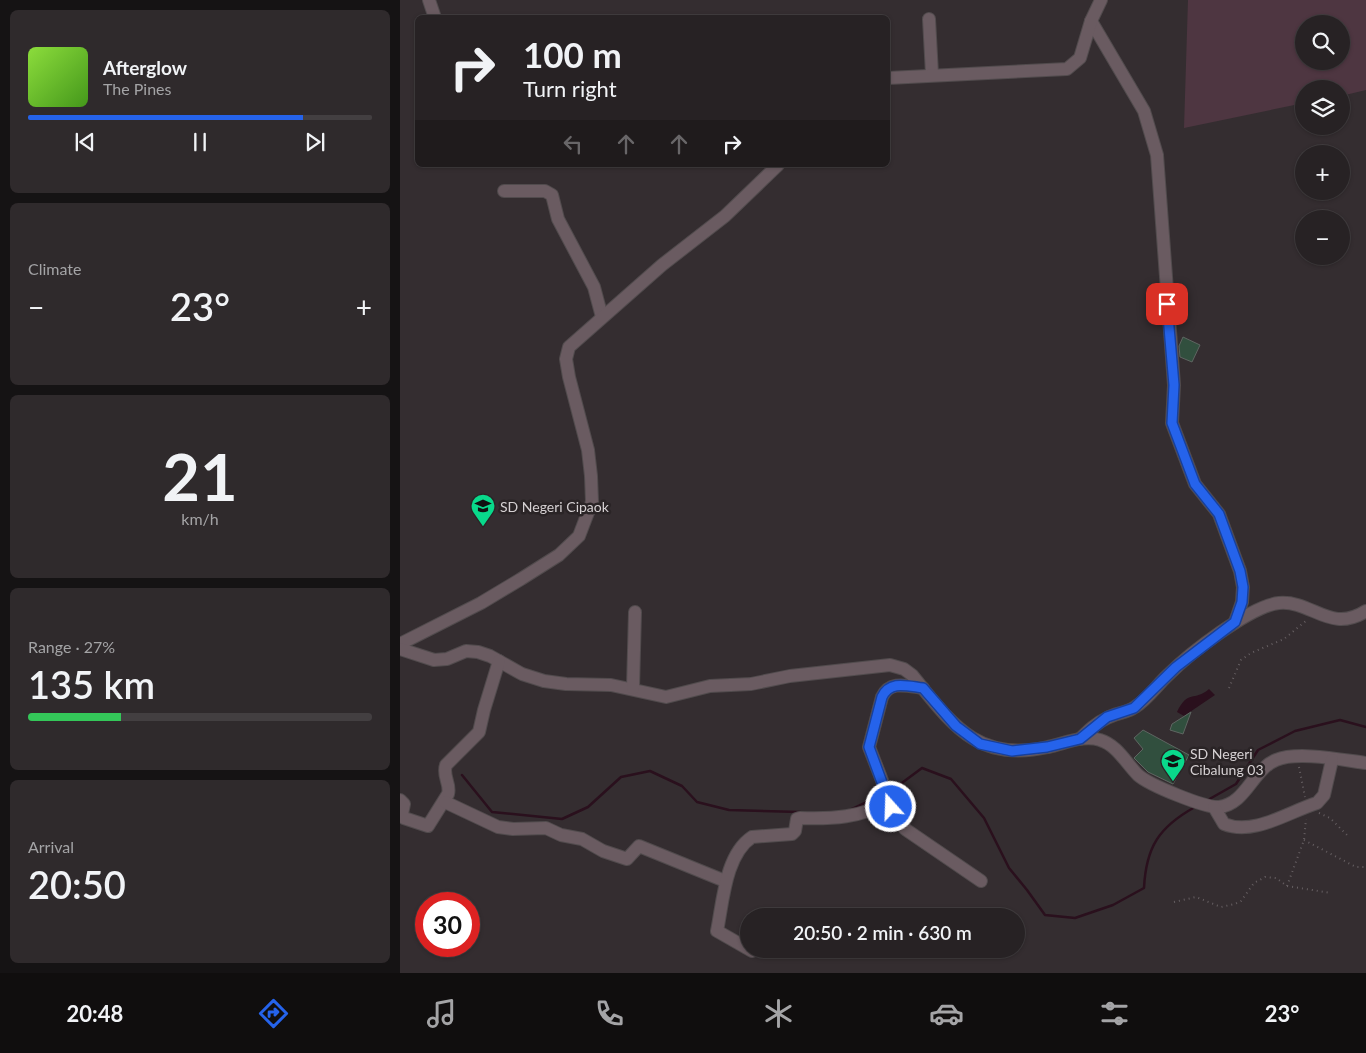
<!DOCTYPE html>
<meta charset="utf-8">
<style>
:root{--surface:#272224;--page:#2f2a2c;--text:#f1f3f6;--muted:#a4a4a6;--line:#433f41;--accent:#2563eb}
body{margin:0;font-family:Lato,sans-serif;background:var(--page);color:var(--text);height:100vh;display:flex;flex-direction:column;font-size:19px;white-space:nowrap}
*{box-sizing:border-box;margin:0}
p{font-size:16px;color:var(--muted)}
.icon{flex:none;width:28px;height:28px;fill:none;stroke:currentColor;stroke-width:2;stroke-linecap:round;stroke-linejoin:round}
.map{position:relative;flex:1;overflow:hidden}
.side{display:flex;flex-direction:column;gap:10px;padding:10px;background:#151314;width:400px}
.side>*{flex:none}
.hud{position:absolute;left:15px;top:15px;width:475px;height:152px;border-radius:8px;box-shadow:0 1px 4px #0004,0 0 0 1px var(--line);background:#272224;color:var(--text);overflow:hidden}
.fabs{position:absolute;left:895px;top:15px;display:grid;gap:10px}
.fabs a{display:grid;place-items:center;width:55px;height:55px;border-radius:50%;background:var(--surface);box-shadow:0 1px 4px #0004,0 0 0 1px var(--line);font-size:25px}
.speed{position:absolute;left:15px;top:892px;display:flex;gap:10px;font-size:25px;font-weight:700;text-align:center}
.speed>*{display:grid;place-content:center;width:65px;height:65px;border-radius:50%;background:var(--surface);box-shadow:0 1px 4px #0004,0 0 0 1px var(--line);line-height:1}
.speed .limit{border:8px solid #d22;background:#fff;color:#111}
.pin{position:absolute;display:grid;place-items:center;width:42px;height:42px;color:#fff;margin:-21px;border-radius:10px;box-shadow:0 2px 8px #0006}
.me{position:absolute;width:55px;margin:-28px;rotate:340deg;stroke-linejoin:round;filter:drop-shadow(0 0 4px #0008)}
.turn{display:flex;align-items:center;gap:18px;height:105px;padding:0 25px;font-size:22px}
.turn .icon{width:65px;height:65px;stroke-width:2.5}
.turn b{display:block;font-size:35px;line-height:42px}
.lanes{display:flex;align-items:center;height:48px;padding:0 25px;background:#0003;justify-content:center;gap:25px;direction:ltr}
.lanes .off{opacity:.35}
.big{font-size:38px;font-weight:600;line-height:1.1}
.side .tile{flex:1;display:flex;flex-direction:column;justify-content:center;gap:8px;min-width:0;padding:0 18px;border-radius:8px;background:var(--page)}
.side .dial{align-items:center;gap:0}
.dial b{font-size:65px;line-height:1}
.song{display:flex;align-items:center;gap:15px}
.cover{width:60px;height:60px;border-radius:8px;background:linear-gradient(135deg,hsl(90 70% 55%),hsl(100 70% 35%))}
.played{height:5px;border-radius:2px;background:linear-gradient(90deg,var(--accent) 80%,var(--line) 80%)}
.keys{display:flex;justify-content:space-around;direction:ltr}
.heat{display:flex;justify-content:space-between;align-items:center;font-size:28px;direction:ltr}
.charge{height:8px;border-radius:4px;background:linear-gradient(90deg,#34c759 27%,var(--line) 0)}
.trip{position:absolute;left:340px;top:908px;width:285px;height:50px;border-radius:25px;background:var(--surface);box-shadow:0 1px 4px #0004,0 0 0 1px var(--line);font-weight:600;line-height:50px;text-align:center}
.tab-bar{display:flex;height:80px;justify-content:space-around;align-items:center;background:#100e0e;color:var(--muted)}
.tab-bar .icon{width:35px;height:35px}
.tab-bar .on{color:var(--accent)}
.tab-bar b{font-size:22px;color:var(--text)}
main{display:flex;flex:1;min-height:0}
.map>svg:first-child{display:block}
.green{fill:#4e3641;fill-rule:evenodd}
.water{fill:#2a101d}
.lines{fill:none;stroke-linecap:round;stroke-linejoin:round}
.stream{stroke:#2a101d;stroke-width:2.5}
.building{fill:#314f3e;stroke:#5e6561}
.minor-casing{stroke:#514b4d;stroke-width:14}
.path{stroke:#665f62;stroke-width:2;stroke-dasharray:1 4;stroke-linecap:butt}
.minor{stroke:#6a5b61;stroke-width:12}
.route-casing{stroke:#184099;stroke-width:12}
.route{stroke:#2563eb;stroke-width:9}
.labels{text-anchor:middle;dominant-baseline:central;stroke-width:5;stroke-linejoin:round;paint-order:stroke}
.poi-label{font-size:14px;fill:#d6d1d3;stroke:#2a2426;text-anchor:start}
</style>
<main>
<section class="side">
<div class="tile">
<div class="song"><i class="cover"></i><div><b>Afterglow</b><p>The Pines</p></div></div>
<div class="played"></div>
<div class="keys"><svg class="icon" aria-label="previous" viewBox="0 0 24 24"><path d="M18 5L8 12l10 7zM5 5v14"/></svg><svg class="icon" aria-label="pause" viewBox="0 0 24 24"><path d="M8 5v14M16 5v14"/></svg><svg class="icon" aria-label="next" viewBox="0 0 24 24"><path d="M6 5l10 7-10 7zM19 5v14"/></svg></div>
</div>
<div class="tile"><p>Climate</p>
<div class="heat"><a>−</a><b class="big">23°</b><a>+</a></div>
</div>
<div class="tile dial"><b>21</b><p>km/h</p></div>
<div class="tile"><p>Range · 27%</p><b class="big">135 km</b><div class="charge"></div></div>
<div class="tile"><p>Arrival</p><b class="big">20:50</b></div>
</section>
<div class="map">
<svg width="966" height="973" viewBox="0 0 966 973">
<rect width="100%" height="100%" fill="#342d30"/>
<!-- green -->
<path class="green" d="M 788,0 L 966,0 L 966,90 L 941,96 L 941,89 L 904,89 L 904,103 L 784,128 ZM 904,24 L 941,24 L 941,61 L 904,61 Z"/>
<!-- water -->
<path class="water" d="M 809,689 L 815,695 L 784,716 L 777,712 C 788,689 794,702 809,689 Z"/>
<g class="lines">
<!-- stream -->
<g class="stream">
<path d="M 62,775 L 92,812 L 162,819 L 188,807 L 221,777 L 250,771 L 282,786 L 297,802 L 329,810 L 400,812"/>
<path d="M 491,791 L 522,768 L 551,779 L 584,818 L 609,868 L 627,890 L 645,915 L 675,918 L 713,905 L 744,888 C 746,847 759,827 795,807"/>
<path d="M 806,801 L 836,784 L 858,750 L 895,731 L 940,720 L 966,727"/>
<path d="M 450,810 L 484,794"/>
</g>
</g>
<!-- building -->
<g class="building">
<path d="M 783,337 L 800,345 L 792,362 L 780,357 L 779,346 Z"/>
<path d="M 791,712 L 783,734 L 770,730 L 772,724 Z"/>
<path d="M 743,730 L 789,755 L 773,784 L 748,772 L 734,758 L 743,749 L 734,738 Z"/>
</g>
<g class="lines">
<defs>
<g id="minor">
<path d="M 29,0 L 35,18"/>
<path d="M 529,19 L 532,74"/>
<path d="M 691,21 L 744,111 L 757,155 L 774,385 L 772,423 L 795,484 L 819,514 L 840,571 L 843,587 L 842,602 L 835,622"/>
<path d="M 488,78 L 667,69 L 680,58 L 691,21 L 701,0"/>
<path d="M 104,191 L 145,191 L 152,195 L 158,219 L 194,287 L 202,317"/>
<path d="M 0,644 L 81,603 L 121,579 L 159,555 L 179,536 L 192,502 L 191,476 L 188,450 L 169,377 L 166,359 L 169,347 L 262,265 L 325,216 L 378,165"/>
<path d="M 0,649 L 34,660 L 47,659 L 66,651 L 78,652 L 90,656 L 122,674 L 144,681 L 166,684 L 211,685 L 266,697 L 310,686 L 351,684 L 390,676 L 490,665 L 504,669 L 512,675 C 552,724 577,763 648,747 C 664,744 684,734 700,740 C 717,745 726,763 738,775 C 749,785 805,808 819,807 C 846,804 852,770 876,760 C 898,751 942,760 966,763"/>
<path d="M 233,688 L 235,612"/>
<path d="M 680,739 C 688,731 696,723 707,718 C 716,713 727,713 735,707 C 748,699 757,685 768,675 C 789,654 850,606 879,603 C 912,600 930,634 966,611"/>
<path d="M 0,800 L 4,804 L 2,814 L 4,818 L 28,826 L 48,794 C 51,784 42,776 46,765 L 79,732 L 84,710 L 99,661"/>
<path d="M 490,801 L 494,815 L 505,829 L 581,881"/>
<path d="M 45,802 L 98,827 L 113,829 L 146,828 L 161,835 L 182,839 L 203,851 L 227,859 L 239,846 L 325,881"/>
<path d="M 814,807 L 824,824 C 854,836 888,812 917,803 L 924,795 L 932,760"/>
<path d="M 352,951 L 317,931 C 323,902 325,855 352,837 L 392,834 L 395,831 L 397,819 L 400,818 C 432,819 461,818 490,801 L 469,747 L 482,697 C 490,680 507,686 523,688"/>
</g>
</defs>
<!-- minor casing -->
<use href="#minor" class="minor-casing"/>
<!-- path -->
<g class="path">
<path d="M 829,688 L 841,660 L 851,653 L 884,639 L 907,620"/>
<path d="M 899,767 L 905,797"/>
<path d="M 919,813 L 930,818 L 947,835"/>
<path d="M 904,840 L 956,867 L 966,867"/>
<path d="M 887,886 L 904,840 L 906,819"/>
<path d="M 774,902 L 796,897 L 821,907 L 835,904 L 841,901 L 854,883 L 865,877 L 876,878 L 887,886 L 931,893"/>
</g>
<!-- minor -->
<use href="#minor" class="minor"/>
</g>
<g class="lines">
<defs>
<path id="route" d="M 491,807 L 469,747 L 482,697 C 490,680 507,686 523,688 L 556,726 L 580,744 L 612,751 L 647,747 L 680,739 L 707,717 L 734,708 L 776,667 L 835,622 L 842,602 L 843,587 L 840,571 L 819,514 L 795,484 L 772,423 L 774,385 L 767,304"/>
</defs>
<!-- route casing -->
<use href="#route" class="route-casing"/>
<!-- route -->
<use href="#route" class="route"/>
</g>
<!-- icons -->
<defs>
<symbol id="school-pin" viewBox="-11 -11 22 30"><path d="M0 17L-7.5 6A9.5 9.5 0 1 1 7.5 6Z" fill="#09d98b" stroke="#2a2426"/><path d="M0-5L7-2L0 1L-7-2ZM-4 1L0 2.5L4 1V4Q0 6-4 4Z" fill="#111"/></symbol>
</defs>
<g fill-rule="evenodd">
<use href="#school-pin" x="69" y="492" width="28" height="38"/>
<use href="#school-pin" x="759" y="747" width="28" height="38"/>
</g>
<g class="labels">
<!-- poi labels -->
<g class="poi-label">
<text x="100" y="506">SD Negeri Cipaok</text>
<text x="790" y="753">SD Negeri<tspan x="790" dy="16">Cibalung 03</tspan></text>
</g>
</g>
</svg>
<div class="fabs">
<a><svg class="icon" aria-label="search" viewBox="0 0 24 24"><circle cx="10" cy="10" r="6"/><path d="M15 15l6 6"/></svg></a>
<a><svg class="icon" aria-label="layers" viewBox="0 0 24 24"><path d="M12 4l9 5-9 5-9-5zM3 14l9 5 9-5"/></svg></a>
<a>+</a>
<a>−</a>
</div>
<div class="speed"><div class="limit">30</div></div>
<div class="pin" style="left:767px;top:304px;background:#d93025"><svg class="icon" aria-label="arrive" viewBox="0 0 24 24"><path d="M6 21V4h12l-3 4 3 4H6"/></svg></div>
<svg class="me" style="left:491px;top:807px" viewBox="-20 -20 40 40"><circle r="17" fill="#2563eb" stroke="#fff" stroke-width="3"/><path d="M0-11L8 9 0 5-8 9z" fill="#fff"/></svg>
<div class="trip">20:50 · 2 min · 630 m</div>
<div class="hud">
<div class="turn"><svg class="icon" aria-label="right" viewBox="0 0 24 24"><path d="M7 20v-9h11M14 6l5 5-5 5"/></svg><div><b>100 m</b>Turn right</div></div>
<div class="lanes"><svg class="icon off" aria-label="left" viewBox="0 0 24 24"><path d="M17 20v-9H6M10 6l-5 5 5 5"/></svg><svg class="icon off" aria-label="ahead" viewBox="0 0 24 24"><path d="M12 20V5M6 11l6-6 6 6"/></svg><svg class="icon off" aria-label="ahead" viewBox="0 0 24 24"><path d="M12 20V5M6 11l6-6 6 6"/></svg><svg class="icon" aria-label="right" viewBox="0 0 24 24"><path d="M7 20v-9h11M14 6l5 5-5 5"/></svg></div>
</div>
</div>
</main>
<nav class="tab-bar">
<b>20:48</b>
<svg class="icon on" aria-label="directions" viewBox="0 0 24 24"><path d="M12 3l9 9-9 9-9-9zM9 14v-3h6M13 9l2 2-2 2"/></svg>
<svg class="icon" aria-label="music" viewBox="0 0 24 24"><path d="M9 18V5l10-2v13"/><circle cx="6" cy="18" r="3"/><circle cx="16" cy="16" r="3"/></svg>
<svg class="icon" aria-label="phone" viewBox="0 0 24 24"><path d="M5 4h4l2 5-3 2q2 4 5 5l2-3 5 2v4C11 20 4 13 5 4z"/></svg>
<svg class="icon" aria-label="climate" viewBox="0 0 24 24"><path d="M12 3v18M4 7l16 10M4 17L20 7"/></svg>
<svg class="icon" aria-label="car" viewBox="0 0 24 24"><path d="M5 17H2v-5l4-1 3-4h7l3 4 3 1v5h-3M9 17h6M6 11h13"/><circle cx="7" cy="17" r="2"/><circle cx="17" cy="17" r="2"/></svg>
<svg class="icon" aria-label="filters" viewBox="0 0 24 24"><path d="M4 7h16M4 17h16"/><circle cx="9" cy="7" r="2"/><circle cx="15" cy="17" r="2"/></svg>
<b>23°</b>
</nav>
